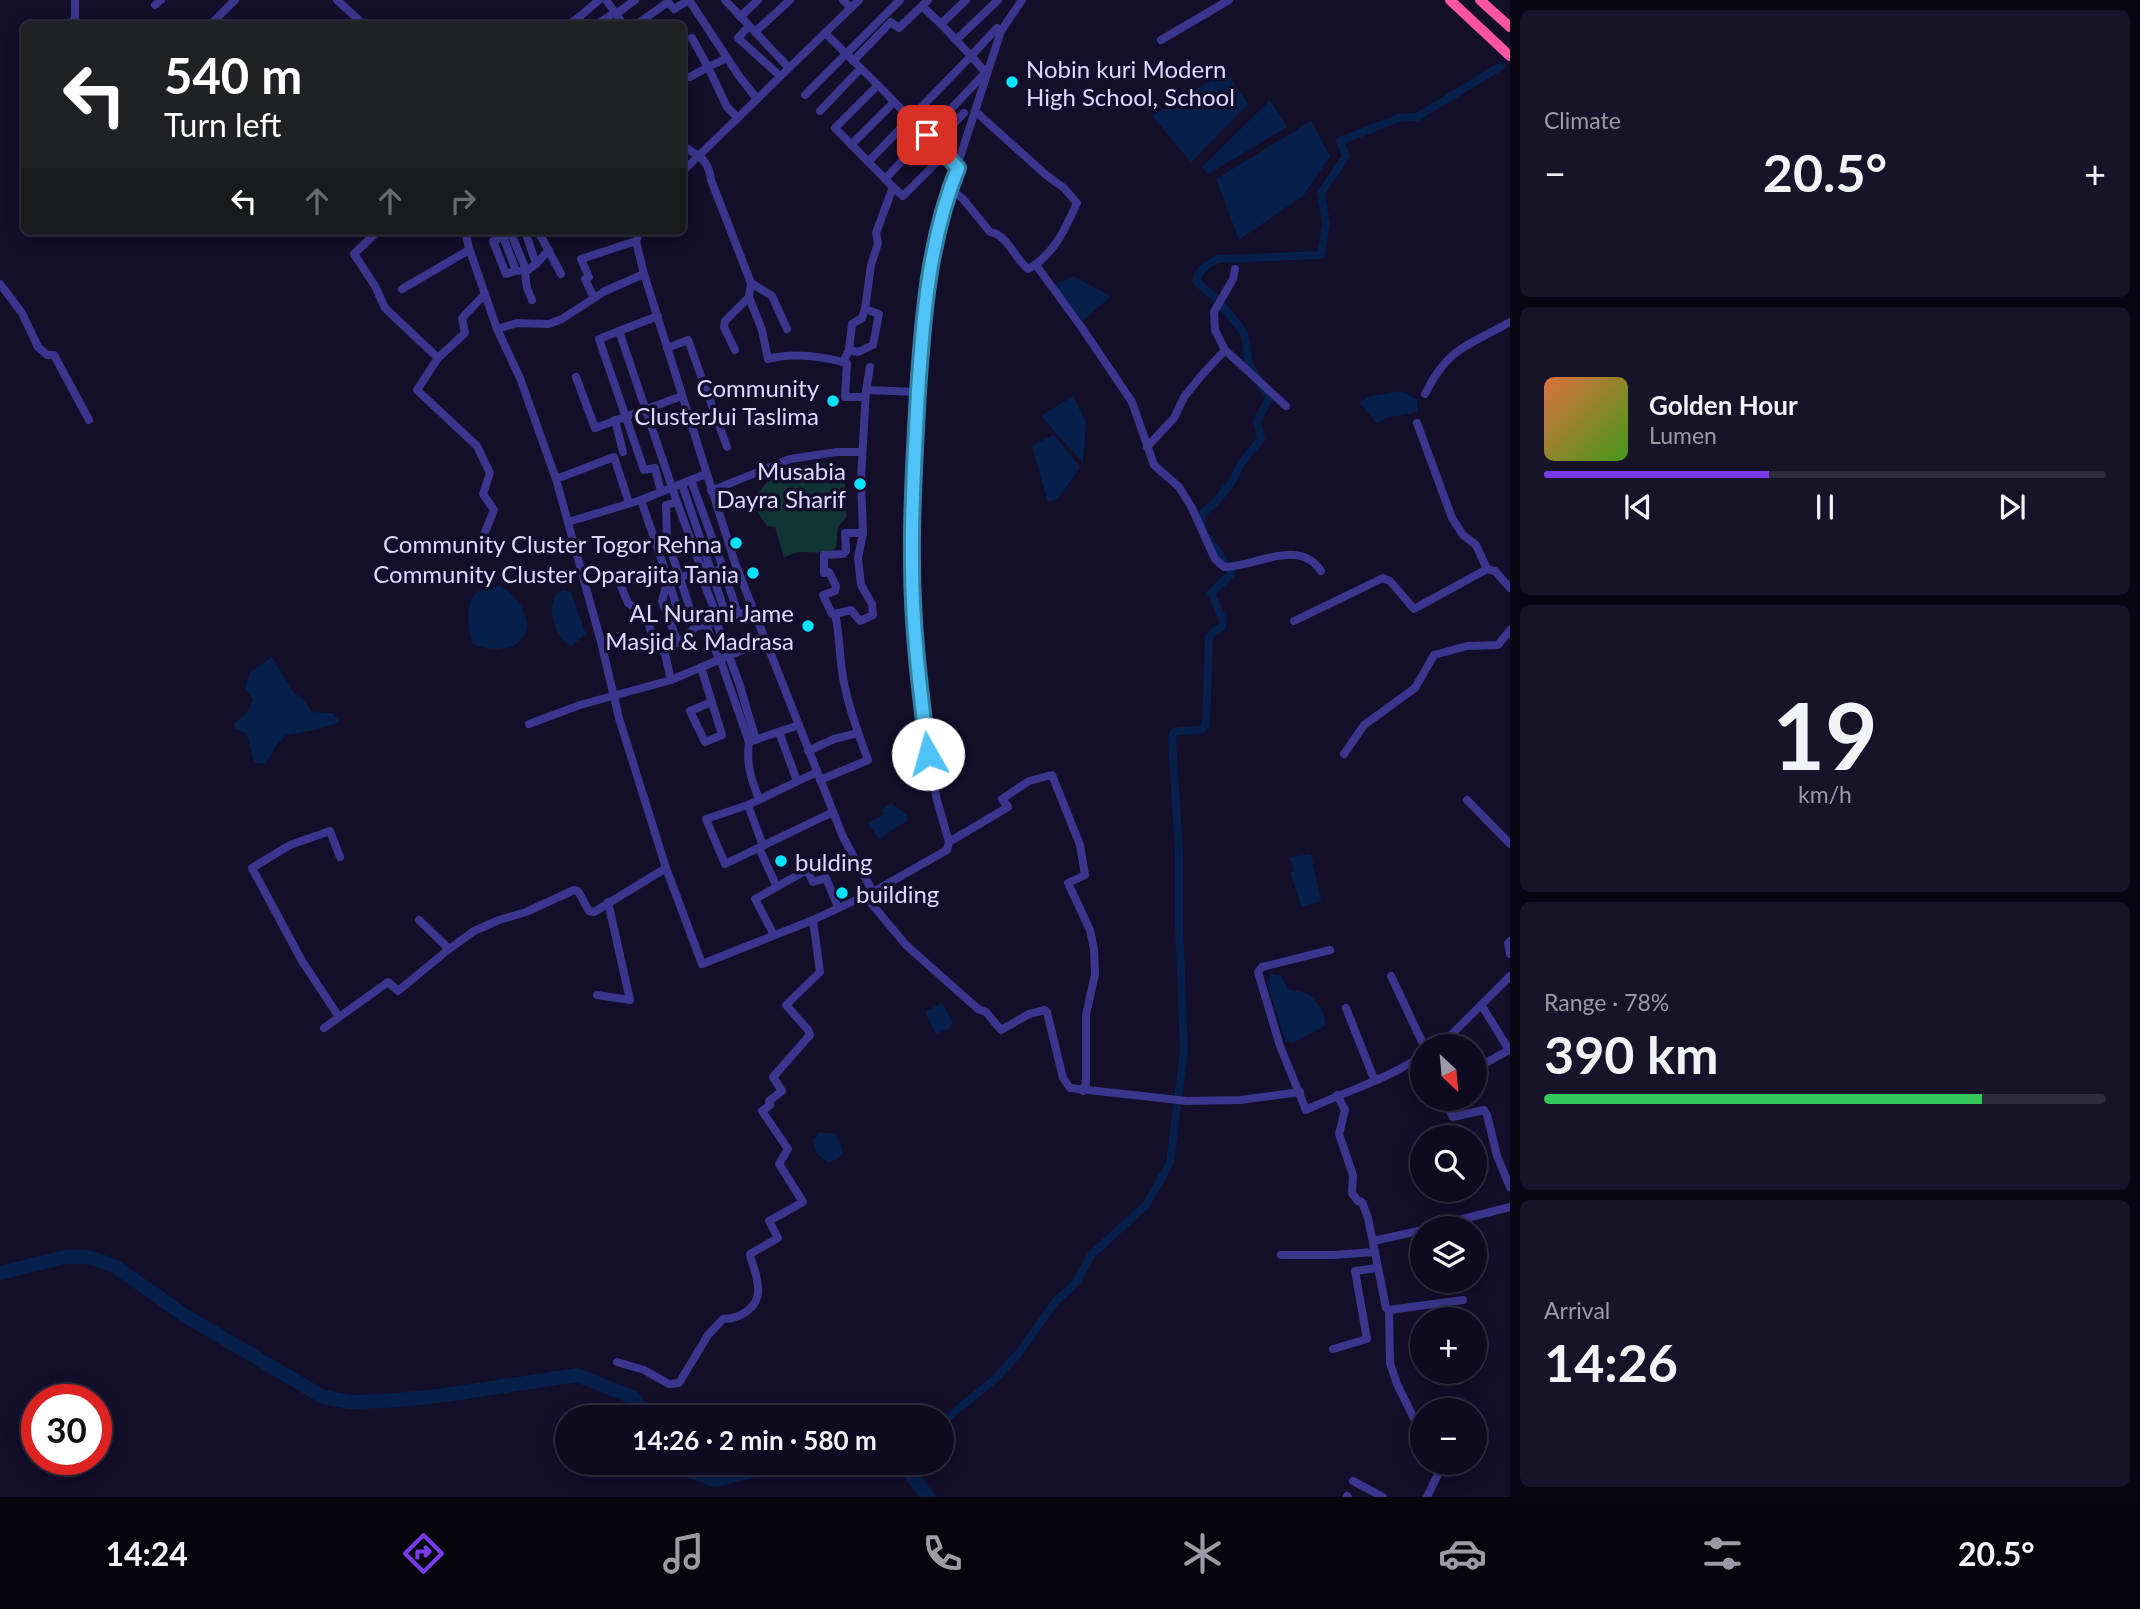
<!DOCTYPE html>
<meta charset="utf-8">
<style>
:root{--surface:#0e0a20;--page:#171329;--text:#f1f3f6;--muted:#9b9aa5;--line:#2e2b3e;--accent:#7c3aed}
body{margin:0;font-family:Lato,sans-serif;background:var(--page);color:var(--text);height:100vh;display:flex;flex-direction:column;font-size:26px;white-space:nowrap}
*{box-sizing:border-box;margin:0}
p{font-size:23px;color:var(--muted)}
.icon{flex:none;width:38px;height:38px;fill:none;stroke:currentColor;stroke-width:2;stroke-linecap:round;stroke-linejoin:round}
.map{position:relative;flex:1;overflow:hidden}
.panel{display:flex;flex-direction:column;gap:10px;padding:10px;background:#080612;width:630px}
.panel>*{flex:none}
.banner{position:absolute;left:21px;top:21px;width:665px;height:214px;border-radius:10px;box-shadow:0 4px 18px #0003,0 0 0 2px var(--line);background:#202124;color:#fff;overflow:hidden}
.needle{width:46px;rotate:154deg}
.controls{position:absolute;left:1410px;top:1034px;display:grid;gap:14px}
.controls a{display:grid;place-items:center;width:77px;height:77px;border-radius:50%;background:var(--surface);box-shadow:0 4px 18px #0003,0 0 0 2px var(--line);font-size:35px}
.speed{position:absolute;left:21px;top:1384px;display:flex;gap:14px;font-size:35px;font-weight:700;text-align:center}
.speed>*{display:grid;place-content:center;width:91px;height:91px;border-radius:50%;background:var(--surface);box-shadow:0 4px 18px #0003,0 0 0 2px var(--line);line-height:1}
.speed .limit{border:10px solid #d22;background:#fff;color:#111}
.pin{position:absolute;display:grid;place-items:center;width:60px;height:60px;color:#fff;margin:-30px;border-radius:14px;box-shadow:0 4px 10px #0006}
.me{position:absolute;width:77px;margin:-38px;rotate:353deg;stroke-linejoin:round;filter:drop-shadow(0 0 5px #0008)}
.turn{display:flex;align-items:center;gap:24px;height:147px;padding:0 28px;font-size:32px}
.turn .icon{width:91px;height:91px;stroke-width:2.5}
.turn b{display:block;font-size:49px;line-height:60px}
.lanes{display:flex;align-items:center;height:66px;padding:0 28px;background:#0003;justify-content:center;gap:35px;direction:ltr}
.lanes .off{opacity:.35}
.big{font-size:52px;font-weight:700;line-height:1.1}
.panel .tile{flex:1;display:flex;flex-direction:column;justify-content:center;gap:10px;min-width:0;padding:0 24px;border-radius:10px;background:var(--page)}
.panel .dial{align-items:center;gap:0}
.dial b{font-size:91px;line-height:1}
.song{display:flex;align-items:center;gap:21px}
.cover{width:84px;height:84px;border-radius:10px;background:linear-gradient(135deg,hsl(20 70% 55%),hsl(100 70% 35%))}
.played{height:7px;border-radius:4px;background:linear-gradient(90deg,var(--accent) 40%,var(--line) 40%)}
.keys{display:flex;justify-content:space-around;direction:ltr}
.heat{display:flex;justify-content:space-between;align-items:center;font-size:38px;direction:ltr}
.charge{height:10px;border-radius:5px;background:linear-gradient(90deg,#34c759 78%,var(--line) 0)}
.trip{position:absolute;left:555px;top:1405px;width:399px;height:70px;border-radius:35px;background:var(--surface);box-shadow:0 4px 18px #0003,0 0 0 2px var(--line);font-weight:700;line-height:70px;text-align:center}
.tabs{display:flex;height:112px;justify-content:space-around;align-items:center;background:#06040d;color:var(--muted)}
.tabs .icon{width:49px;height:49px}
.tabs .active{color:var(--accent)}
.tabs b{font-size:32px;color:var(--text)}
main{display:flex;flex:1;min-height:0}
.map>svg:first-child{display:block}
.green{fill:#113534}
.water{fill:#061f4b}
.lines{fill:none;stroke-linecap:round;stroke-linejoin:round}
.canal{stroke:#061f4b;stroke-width:8}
.river{stroke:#061f4b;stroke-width:14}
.minor{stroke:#3a368d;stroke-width:8}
.highway{stroke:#ff53a3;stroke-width:10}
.route-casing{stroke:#337fa1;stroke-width:18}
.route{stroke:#4fc3f7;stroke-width:12}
.poi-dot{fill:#04e3ff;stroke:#130e2a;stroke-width:2.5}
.labels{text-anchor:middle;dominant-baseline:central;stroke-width:7;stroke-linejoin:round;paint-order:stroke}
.poi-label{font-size:24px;fill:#ddd8ff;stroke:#130e2a;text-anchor:end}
</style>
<main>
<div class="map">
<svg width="1510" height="1497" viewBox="0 0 1510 1497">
<rect width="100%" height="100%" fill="#130e2a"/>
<!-- green -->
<path class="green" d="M 831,463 L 836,465 L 845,482 L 846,518 L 838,527 L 836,548 C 817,559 805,545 784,558 L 775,527 L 767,526 L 758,513 L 755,498 C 772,469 799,465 831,463 Z"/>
<!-- water -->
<g class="water">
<path d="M 1226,71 L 1248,104 L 1191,162 L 1152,116 Z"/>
<path d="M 1270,100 L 1287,127 L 1208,174 L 1202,167 Z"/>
<path d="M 1311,121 L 1330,156 L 1303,196 L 1239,240 L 1216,179 Z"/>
<path d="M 1073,276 L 1111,296 L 1083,321 L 1053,286 Z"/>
<path d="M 1401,391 L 1417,399 L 1417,412 C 1403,416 1389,415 1376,423 L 1360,403 L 1367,397 Z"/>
<path d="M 1073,396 L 1086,423 L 1083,463 L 1041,416 Z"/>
<path d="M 1054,435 L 1080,467 L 1058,499 L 1048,502 L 1032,446 Z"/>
<path d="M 499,586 C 513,591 531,615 526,631 C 520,652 490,652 473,644 C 468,631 464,604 476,593 C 482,588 491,587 499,586 Z"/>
<path d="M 563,590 L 571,593 L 586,634 L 571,646 C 554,640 542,597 563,590 Z"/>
<path d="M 272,657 L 294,693 L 303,699 L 312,712 L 332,713 L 340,722 L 316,730 L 286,735 L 275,747 L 266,764 L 254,763 L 247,734 L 235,729 L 235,722 L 246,714 L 253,700 L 245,688 L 250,672 Z"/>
<path d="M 891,803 L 908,816 L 907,821 L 879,839 L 868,824 L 884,814 L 882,810 Z"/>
<path d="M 1311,854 L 1321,901 L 1302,907 L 1290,873 L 1294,871 L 1290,857 Z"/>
<path d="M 1270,974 L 1281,975 L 1288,989 C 1293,990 1300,991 1305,993 C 1316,998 1327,1014 1325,1026 L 1293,1043 L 1286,1042 L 1268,987 Z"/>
<path d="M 942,1003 L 953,1022 L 950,1028 L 936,1034 L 925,1012 Z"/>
<path d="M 819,1132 L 836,1134 L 843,1151 L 838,1159 L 828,1162 L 816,1153 L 813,1140 Z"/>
</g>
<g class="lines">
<!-- canal -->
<g class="canal">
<path d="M 1203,528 L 1201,518 L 1203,513 L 1215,503 L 1231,483 L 1242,462 L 1261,439 L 1257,421 L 1269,398 L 1249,364 L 1245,336 L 1240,327 L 1213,296 L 1196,281 C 1199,269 1208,264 1218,259 L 1321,255 L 1326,223 L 1321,193 L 1346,156 L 1340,141 L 1399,118 L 1417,117 L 1501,66"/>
<path d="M 1178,1098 L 1184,1051 L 1179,924 L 1179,854 L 1172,739 L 1174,732 L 1202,729 L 1206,725 L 1209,637 L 1213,632 L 1222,627 L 1223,620 L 1211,593 L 1232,573 L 1209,539"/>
<path d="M 942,1422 L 995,1379 L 1018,1354 L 1055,1302 L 1076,1283 L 1091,1255 L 1146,1205 L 1170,1163 L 1177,1107"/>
</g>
<!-- river -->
<g class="river">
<path d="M 0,1273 L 65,1257 L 86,1257 L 101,1261 L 116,1267 L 184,1315 L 323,1397 L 350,1402 L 386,1401 L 439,1396 L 577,1375 L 634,1398 L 646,1418"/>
<path d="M 673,1463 L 674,1466 L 715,1480 L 768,1467 L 777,1463"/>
<path d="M 902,1463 L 928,1497"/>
</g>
<!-- minor -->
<g class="minor">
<path d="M 337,0 L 363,24"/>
<path d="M 606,0 L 623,24"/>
<path d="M 725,0 L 789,68"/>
<path d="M 843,0 L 851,8"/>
<path d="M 1022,0 L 1001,31 L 950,188 L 930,265 L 923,319 L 915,442 L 912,562 L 916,656 L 927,754 L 937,800 L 949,842 L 947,850 L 873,892 L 870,902 L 906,945 L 978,1009 L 986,1012 L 1001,1030 L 1029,1014 L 1045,1010 L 1047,1012 L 1063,1078 L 1070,1088 L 1187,1101 L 1240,1100 L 1300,1092"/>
<path d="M 155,5 L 161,0"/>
<path d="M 922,6 L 941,24 L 966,0"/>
<path d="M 616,14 L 635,0"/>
<path d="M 740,17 L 758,0"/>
<path d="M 578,18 L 599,0"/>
<path d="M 71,24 L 75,18 L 75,0"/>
<path d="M 211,24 L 235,0"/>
<path d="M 569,24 L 578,18 L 583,24"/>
<path d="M 598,24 L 615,12"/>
<path d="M 637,24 L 668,2 L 674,9 L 689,0 L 739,76 L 757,99"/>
<path d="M 941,24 L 956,40 L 998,0"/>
<path d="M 749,26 L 738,38 L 780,76"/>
<path d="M 755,32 L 790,0"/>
<path d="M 825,33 L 878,85"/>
<path d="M 1161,40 L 1229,0"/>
<path d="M 727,58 L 708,67 L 727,107 L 738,118"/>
<path d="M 853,61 L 891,22 L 899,28 L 928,0"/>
<path d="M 987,74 L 971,56 L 997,28 L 1001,31"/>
<path d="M 690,77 L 708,67 L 692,38"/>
<path d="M 805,95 L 900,0"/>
<path d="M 820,111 L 860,69"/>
<path d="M 935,143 L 964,113"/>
<path d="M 851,145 L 894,102"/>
<path d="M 682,146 C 699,155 709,160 711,180 L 751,283 L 749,297 L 762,330 L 768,359 C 794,352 821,356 847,363 L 845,397 L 865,397"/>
<path d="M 868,162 L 971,56 L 956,40"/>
<path d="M 682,172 L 859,0"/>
<path d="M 885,179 L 984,74"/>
<path d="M 893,187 L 903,196 L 946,153"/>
<path d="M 950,188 L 963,199 L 990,232 C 1007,234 1015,259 1028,269 C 1054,255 1065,229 1077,203 L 1064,188 L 1046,175 L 975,111"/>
<path d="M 378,231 L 354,254 L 375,286 L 385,308 L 438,358 L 417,390 L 477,446 L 490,473 L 483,494 L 494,510 L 483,537"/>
<path d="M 465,231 L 469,248 L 497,329 L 520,378 L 556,479 L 601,642 L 619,718 L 666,868 L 702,964 L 813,920 L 873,892 L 843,837 L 735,563 L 644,274 L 636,241 L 640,231"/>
<path d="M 525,231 L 536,264 L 525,272"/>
<path d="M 538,231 L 561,274"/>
<path d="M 511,233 L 524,265 L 527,288 L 532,300"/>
<path d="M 503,236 L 516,271 L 518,271"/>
<path d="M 536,264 L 549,250"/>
<path d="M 1036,265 L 1082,328 L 1132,402 L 1154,465 L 1179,487 L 1192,508 L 1215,559 L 1224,567 C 1255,567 1298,537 1321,571"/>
<path d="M 1235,269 L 1233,279 L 1214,312 L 1215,330 L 1225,350 L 1286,406"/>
<path d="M 516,271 L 506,274 L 493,241 L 516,231"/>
<path d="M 751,283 L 772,296 L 787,329"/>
<path d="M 0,284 L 22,313 L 38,347 L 47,355 L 54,355 L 89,420"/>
<path d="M 402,289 L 469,250"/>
<path d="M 594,298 L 585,279 L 589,277 L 581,259 L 636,241"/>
<path d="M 658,316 L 619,331 L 677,502"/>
<path d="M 497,329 L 517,323 L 549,324 L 562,319 L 605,291 L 644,274"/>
<path d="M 619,331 L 599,339 L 644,470 L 655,468 L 661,492"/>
<path d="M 667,348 L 688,340 L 727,447"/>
<path d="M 735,350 L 724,327 L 725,321 L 749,297"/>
<path d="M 849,350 L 852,324 L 862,318 L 865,309 L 871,265 L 878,243 L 876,233 L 893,187 L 835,128 L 878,85 L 958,168"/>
<path d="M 438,358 L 465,333 L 462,318 L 485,294"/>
<path d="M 843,362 L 849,350 L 858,352 L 873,345 L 879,314 L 865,309"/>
<path d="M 576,377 L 595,428 L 682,396"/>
<path d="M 866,390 L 870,367"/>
<path d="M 1425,394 C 1448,347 1468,346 1510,322"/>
<path d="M 615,420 L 623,452"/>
<path d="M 1417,423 L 1452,518 L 1463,535 L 1476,545 L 1487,569"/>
<path d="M 1147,447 L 1174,418 L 1184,397 L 1201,376 L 1225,350"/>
<path d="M 556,479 L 614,457 L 629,503"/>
<path d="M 691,480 L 723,568 L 700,577"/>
<path d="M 682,484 L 727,618"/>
<path d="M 711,491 L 790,459 L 837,452 L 862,452"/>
<path d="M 641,500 L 668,579 L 662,601 L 678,643 L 696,627"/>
<path d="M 568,522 L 641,500 L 706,474"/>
<path d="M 708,564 L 701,568 L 677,502 L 666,505 L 667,539 L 696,627 L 719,621"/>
<path d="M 723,568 L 738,614"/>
<path d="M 700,573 L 719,621 L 753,609"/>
<path d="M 680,578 L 701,568"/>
<path d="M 618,579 L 628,603 L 646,615 L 653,639 L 665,654 L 671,680"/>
<path d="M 668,579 L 680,617"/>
<path d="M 835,614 L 851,610 L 860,621 L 873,615 L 872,604 L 861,585 L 858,558 L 863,533 L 861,479 L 866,390 L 918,392"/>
<path d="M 716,621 L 739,683 L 756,740"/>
<path d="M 1294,621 L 1383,578 L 1390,581 L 1414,609 L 1487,569 L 1495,571 L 1510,588"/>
<path d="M 706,624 L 719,660"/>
<path d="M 720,659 L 749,742 L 799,725"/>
<path d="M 701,667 L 722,735 L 705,742 L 690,711 L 712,702"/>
<path d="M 529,724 L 580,705 L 671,680 L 766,640"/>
<path d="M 779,732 L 797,781"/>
<path d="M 749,742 C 746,764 751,779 759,799"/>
<path d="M 808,751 L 834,739 L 858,733"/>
<path d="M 1344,754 L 1364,725 L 1415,688 L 1434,655 L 1467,646 L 1498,645 L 1510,630"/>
<path d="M 820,780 L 868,760 C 857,730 844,695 841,663 C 839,646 839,631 835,614 L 832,614 L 823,595 L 835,591 L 836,586 L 829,572 L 824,573 L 824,555 L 843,554 L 846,551 L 845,533 L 863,533"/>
<path d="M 1467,800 L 1510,844"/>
<path d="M 748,805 L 817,772"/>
<path d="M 949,842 L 1008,807 L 1002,799 L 1029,781 L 1052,775 L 1080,845 L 1085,875 L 1068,883 L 1090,930 L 1094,949 L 1095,974 L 1086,1015 L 1086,1083 L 1083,1091"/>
<path d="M 763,846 L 748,805 L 706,819 L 725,864 L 833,812"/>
<path d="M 759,848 L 777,887"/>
<path d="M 419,920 L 449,949"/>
<path d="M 774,935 L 755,899 L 805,871 L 808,872 L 813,882 L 826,878 L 838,907"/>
<path d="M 1510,941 L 1508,943 L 1510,954"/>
<path d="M 1330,950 L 1262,967 L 1258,972 L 1280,1046 L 1306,1110 C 1344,1092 1388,1079 1423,1055"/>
<path d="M 1391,976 L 1424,1046"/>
<path d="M 597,995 L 630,1000 L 608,902"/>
<path d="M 1346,1008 L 1374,1079"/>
<path d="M 339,1017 L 302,961 L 252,868 L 290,845 L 330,831 L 340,857"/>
<path d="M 324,1028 L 388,982 L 398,991 L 449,949 L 474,931 L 499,920 L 526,912 L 574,890 L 578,891 L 589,911 L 594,912 L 666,868"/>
<path d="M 1435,1046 L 1449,1037 L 1510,976"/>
<path d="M 1417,1059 L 1423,1071"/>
<path d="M 1475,1069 L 1509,1050 L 1482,1006"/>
<path d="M 1337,1095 L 1345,1110 L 1339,1134 L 1353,1175 L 1352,1193 L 1358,1201 L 1362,1202 L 1368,1218 L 1386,1308 L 1389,1310 L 1390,1363 L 1397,1384 L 1423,1437"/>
<path d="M 1443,1099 L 1453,1117 L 1484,1110 L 1487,1115 L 1497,1156 L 1510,1187"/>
<path d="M 1427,1228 L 1510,1207"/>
<path d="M 1373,1241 L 1423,1230"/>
<path d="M 1281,1255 L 1333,1255 L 1375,1252"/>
<path d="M 1389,1310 L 1463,1300"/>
<path d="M 1333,1349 L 1367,1339 L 1355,1271 L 1378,1268"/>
<path d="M 617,1362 L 644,1370 L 669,1384 L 679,1383 L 708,1335 L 723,1319 C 740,1319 760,1307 758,1288 C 758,1276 752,1265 750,1254 L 778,1238 L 769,1221 L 803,1202 L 779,1164 L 788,1149 L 762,1111 L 770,1105 L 769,1101 L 782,1091 L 773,1077 L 810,1035 L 808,1030 L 786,1005 L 820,972 L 813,920"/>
<path d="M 1353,1481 L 1383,1497"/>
<path d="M 1347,1496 L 1348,1497"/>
<path d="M 1427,1497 L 1440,1470 L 1437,1463"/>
</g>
<!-- highway -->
<g class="highway">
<path d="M 1450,0 L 1510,56"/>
<path d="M 1480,0 L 1510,27"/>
</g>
</g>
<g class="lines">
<defs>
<path id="route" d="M 927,135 L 958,168 C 929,239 923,316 918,392 C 915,449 911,506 912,562 C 912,627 920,690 928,754"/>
</defs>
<!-- route casing -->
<use href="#route" class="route-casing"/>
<!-- route -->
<use href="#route" class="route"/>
</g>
<!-- markers -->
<g class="poi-dot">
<circle cx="1012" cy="82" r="7"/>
<circle cx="833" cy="401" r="7"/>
<circle cx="860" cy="484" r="7"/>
<circle cx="736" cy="543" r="7"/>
<circle cx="753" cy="573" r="7"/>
<circle cx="808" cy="626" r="7"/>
<circle cx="781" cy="861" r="7"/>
<circle cx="842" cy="893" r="7"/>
</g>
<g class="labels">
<!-- poi labels -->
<g class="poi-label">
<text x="1026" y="68" text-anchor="start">Nobin kuri Modern<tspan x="1026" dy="28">High School, School</tspan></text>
<text x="819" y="387">Community<tspan x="819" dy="28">ClusterJui Taslima</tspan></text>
<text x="846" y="470">Musabia<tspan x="846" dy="28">Dayra Sharif</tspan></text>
<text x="722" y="543">Community Cluster Togor Rehna</text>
<text x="739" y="573">Community Cluster Oparajita Tania</text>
<text x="794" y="612">AL Nurani Jame<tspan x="794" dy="28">Masjid &amp; Madrasa</tspan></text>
<text x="795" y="861" text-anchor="start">bulding</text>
<text x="856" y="893" text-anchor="start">building</text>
</g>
</g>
</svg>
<div class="controls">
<a><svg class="needle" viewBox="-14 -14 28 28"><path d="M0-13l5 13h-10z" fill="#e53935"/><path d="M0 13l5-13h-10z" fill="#9b9aa5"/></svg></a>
<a><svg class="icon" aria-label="search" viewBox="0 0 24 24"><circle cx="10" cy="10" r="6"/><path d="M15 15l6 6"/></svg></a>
<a><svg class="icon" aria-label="layers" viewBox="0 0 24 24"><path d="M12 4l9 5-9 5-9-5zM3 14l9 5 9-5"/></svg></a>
<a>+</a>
<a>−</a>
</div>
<div class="speed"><div class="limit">30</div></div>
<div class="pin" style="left:927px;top:135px;background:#d93025"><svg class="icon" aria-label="arrive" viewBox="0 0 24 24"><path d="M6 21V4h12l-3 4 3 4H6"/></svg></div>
<svg class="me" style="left:928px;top:754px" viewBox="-20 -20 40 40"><circle r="19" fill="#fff"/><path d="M0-13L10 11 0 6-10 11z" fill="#4fc3f7"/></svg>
<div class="trip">14:26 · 2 min · 580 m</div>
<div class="banner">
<div class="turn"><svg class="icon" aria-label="left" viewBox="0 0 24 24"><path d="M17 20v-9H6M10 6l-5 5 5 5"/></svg><div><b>540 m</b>Turn left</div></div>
<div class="lanes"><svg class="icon" aria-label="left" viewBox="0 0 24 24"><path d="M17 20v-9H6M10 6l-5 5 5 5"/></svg><svg class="icon off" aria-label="ahead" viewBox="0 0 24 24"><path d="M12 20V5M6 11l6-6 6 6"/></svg><svg class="icon off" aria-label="ahead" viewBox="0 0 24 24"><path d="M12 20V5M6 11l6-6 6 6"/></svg><svg class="icon off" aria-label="right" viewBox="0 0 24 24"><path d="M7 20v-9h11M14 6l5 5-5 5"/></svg></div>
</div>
</div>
<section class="panel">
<div class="tile"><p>Climate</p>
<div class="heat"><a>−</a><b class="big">20.5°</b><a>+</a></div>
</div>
<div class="tile">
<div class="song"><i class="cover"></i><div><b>Golden Hour</b><p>Lumen</p></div></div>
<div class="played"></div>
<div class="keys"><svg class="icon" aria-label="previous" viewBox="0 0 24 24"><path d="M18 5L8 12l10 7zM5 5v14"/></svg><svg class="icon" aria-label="pause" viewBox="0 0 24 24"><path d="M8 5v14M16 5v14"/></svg><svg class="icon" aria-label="next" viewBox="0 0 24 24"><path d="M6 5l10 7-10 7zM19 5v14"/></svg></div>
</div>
<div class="tile dial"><b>19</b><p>km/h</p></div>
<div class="tile"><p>Range · 78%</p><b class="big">390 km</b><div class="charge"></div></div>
<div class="tile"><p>Arrival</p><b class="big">14:26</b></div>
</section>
</main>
<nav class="tabs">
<b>14:24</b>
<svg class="icon active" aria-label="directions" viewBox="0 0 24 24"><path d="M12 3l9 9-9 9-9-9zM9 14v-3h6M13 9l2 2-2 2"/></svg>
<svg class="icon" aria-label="music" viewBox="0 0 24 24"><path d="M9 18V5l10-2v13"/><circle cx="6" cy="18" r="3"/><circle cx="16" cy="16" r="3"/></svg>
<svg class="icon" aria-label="phone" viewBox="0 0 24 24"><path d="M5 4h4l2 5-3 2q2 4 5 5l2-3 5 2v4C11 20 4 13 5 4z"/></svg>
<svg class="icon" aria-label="climate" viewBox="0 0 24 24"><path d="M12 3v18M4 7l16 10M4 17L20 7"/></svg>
<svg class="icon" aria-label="car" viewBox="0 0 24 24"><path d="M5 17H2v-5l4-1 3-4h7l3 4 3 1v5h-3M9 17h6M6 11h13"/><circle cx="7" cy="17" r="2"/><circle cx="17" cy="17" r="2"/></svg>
<svg class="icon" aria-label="filters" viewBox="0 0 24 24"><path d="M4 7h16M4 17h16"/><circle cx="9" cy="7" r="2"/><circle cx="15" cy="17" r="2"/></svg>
<b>20.5°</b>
</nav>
